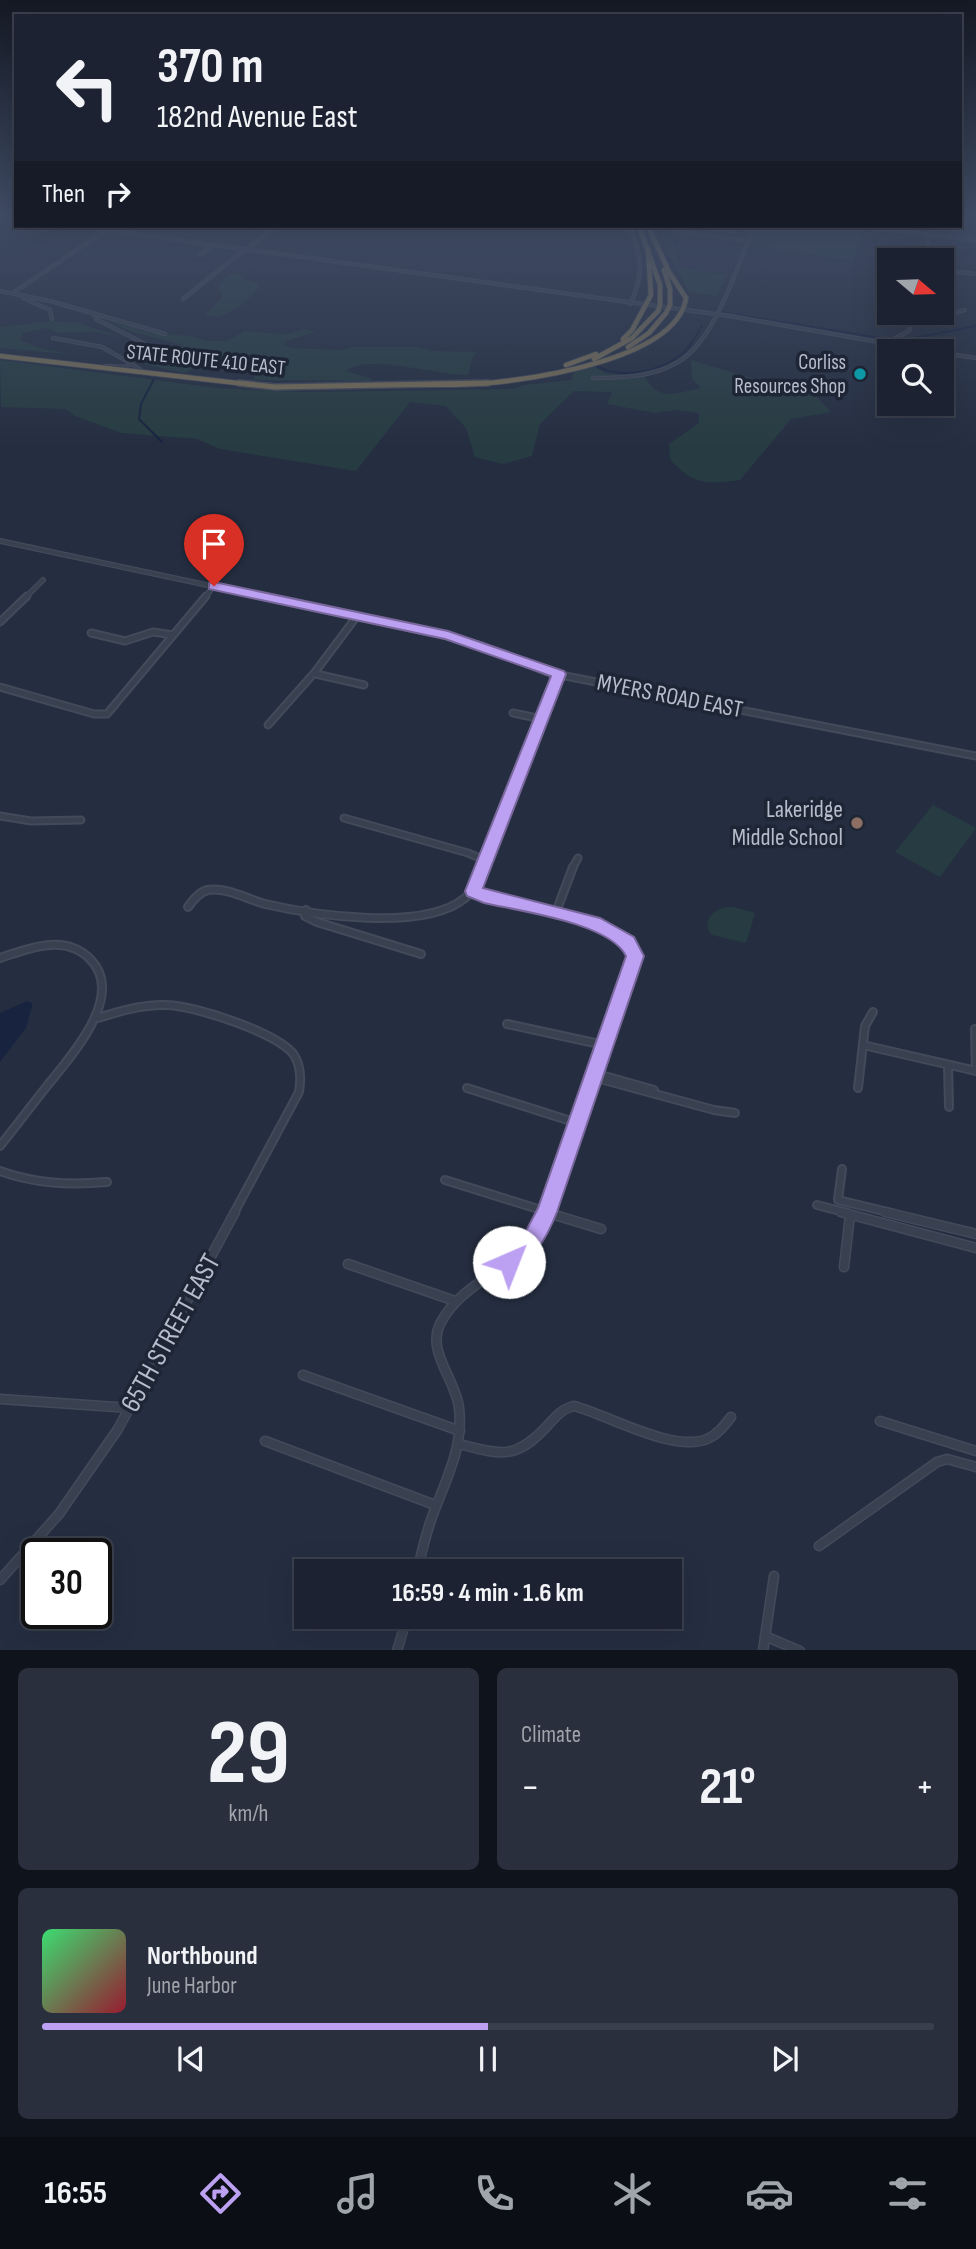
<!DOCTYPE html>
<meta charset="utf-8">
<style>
:root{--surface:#1c2231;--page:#292f3d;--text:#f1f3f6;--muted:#a0a4ab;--line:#3a3f4d;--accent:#bca0f2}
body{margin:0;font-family:"Sofia Sans Condensed",sans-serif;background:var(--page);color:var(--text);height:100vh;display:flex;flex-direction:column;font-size:26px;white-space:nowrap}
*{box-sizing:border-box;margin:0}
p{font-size:23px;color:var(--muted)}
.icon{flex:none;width:38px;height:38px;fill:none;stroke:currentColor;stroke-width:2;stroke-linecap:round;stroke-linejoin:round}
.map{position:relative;height:1650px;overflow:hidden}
.side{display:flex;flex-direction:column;gap:18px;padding:18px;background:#0f131b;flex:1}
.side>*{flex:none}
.banner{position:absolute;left:14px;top:14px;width:948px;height:214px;border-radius:0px;box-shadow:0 7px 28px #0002,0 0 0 2px var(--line);background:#1c2231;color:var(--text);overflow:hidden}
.needle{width:46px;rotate:109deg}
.controls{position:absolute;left:877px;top:248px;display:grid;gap:14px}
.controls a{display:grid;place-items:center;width:77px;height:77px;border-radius:0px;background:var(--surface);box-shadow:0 7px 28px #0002,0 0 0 2px var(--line);font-size:35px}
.speed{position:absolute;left:21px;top:1538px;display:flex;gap:14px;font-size:35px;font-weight:700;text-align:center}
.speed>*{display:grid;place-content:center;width:91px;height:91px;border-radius:50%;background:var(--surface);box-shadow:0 7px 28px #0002,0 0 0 2px var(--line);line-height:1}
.speed .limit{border:4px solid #111;border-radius:10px;background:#fff;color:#111}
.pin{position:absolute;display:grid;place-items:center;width:60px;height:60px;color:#fff;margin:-72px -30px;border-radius:50% 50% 50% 0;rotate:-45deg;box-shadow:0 0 7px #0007}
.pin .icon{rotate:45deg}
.me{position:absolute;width:77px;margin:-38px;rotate:44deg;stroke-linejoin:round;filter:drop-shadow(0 0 5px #0008)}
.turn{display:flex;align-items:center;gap:24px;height:147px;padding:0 28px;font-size:32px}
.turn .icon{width:91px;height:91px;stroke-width:2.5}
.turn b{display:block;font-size:49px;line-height:60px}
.then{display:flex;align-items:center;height:66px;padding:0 28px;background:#0003;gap:14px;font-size:26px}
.big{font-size:52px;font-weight:700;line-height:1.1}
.side .widget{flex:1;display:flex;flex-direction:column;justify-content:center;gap:10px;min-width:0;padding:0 24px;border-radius:10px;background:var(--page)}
.side .dial{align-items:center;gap:0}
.dial b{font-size:91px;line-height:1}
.song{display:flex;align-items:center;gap:21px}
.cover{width:84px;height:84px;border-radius:10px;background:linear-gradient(135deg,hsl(140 70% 55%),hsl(350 70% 35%))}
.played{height:7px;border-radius:4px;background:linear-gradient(90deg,var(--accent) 50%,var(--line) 50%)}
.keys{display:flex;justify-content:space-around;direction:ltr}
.heat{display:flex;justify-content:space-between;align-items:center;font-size:38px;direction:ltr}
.side .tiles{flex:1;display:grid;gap:18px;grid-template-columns:1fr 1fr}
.widget:last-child{grid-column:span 2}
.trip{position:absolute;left:294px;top:1559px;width:388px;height:70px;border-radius:0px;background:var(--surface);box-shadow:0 7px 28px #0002,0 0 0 2px var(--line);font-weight:700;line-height:70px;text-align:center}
.menu{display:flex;height:112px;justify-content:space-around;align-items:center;background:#0b0e14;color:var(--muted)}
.menu .icon{width:49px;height:49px}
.menu .current{color:var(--accent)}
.menu b{font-size:32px;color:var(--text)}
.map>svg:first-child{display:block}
.green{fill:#273c42}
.water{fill:#18243f}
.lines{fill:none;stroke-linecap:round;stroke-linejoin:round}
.stream{stroke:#18243f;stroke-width:2}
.minor-far4-casing{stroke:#434a5a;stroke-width:4.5}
.minor-far3-casing{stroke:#434a5a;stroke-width:6}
.minor-far2-casing{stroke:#434a5a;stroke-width:9}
.minor-far1-casing{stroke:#434a5a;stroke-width:10}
.minor-casing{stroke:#434a5a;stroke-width:11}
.highway-far1-casing{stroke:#414958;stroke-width:6}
.highway-casing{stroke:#414958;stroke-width:8}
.minor-far4{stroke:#394151;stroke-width:2.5}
.minor-far3{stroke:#394151;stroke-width:3.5}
.minor-far2{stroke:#394151;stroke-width:5}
.minor-far1{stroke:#394151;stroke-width:6}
.minor{stroke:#394151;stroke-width:8}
.highway-far1{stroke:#776d56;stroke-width:4.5}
.highway{stroke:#776d56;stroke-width:5}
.highway-bridge-casing{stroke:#414958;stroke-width:6;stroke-linecap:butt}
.highway-bridge{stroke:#776d56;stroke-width:4.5}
.route{fill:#bca0f2;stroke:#7a689d;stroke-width:2}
.culture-dot{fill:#0f9aa8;stroke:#1e2636;stroke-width:2.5}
.education-dot{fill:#8d6e63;stroke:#1e2636;stroke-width:2.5}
.labels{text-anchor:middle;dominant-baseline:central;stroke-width:7;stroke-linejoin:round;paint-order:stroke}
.far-street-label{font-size:21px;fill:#b6bccb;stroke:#1e2636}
.far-poi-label{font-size:21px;fill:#b6bccb;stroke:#1e2636;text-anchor:end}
.street-label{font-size:24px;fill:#b6bccb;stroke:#1e2636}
.poi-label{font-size:24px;fill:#b6bccb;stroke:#1e2636;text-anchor:end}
.near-street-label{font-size:28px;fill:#b6bccb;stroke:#1e2636}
</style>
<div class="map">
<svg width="976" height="1651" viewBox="0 0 976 1651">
<rect width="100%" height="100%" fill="#252e41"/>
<!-- green -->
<g class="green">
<path d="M 758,226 L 850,226 L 864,227 L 853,260 L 749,245 Z"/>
<path d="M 660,234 L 669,235 L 674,245 L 678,268 L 726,275 L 717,296 L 689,292 Z"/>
<path d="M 231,273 L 243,275 L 243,279 L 256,283 L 259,287 C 248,301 223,323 205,315 L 223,296 L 218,287 Z"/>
<path d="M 102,319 L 151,333 L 191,336 L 207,341 L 227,341 L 244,331 L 287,334 L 304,329 L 316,332 L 286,341 L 284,345 L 291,348 L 342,350 L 353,347 L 415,347 L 433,351 L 477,352 L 473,356 L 468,375 C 438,376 369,353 346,371 L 373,379 L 370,381 L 254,380 L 256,369 L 241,363 L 209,361 L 184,373 L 131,361 L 174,358 L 183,345 L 132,332 Z"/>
<path d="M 53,321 L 78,323 L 121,337 L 94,332 L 59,333 L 46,328 L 22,333 L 20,340 L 43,349 L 76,355 L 0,348 L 0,327 Z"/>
<path d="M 0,360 L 217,388 L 302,392 L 514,389 L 524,385 L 572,380 L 574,370 L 593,366 L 607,374 L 644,375 C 659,403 674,393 701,388 L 692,379 L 691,360 L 818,398 L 831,412 L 791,419 L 740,480 C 707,484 694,486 670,459 L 669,444 L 699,423 L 699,413 L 676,410 L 655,413 L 607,404 L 612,392 L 574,391 L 540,424 L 532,456 L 503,464 L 475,457 L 466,428 L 446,406 L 410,402 L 356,471 L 220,449 L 197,439 L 121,433 L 75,416 L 65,409 L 1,407 Z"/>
<path d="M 933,805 L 976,828 L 940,877 L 895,852 Z"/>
<path d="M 733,907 L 755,913 L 746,943 L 712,935 C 699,920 717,906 733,907 Z"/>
</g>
<!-- water -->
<path class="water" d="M 27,1001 L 32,1003 L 32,1007 L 26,1028 L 0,1062 L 0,1013 Z"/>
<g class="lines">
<!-- stream -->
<g class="stream">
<path d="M 33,238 L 66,226"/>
<path d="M 720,312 L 880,338"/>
<path d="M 898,341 L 976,326"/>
<path d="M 598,367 C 624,379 661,372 683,353 C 691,346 696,335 702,326"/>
<path d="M 154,379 L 141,404 L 139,419 L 162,442"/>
</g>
<defs>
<g id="minor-far4">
<path d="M 961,222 L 964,223 L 961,224"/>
<path d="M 677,226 L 674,231 L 747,241"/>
<path d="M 693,226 L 733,231 L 736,226"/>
<path d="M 856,226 L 976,240"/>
<path d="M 106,230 L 730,316 L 936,352"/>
<path d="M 627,230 L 631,231 C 642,258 644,277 630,304"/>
<path d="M 246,250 L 276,226"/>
<path d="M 200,255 L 212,245"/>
<path d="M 924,261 L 931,226"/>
<path d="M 942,270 L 976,274"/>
<path d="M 0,291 L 50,301 L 165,334"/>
<path d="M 14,292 L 113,226"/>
<path d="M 23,298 L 50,310 L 52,319"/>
<path d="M 183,299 L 244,250"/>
<path d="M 93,313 L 96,319 L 145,344"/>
<path d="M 913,315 L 939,317 L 965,310"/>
<path d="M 53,338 L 102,347 L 132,364"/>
<path d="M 884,344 L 909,331 L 914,313"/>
<path d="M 942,353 L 976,358"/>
<path d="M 106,366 L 124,367 L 132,364 L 141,370"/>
<path d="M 593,378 C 621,378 653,377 678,362 C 716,340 737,266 754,226"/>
</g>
<g id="minor-far3">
<path d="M 0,541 L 268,598"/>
<path d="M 25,598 L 43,580"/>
<path d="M 204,598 L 214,586"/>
</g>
<g id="minor-far2">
<path d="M 260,596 L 448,636 L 482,646 L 550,673 L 976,756"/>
<path d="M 0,622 L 27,596"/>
<path d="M 91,633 L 125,641 L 153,632 L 173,635"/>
<path d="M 316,674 L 364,685"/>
<path d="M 0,687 L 94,714 L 107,714 L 206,596"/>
<path d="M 513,713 L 542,719"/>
<path d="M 268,725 L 315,672 L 357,616"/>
<path d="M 0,816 L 31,821 L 81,820"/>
<path d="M 344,818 L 468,853 L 487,861"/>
<path d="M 484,869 L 559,674"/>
<path d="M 572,869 L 578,858"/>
</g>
<g id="minor-far1">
<path d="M 473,891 C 511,908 612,911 633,949 C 636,954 634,960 634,965 L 545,1213"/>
<path d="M 188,907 C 193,900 199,892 208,890 C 226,887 247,899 265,904 C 313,915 424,932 465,898 C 474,890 480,878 484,867"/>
<path d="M 306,910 L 305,916 L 317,922 L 421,954"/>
<path d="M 556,912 L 573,867"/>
<path d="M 0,958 C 29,948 66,933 91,960 C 126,997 69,1058 47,1086 C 31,1106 16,1126 0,1146"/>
<path d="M 97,1018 C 119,1012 142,1004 166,1005 C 193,1005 279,1033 294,1055 C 301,1066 301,1080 299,1092 L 234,1213"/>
<path d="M 507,1024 L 604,1045"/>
<path d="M 975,1029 L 976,1071"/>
<path d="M 863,1045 L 976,1071"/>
<path d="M 948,1065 L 949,1107"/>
<path d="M 594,1073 L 654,1090"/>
<path d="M 593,1077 L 714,1110 L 735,1113"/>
<path d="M 467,1088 L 577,1123"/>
<path d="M 858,1088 L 865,1026 L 873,1012"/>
<path d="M 842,1169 L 838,1200 L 892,1213"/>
<path d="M 0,1171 C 35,1184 70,1185 107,1182"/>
<path d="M 445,1180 L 551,1213"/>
<path d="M 817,1205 L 848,1213"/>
</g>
<g id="minor">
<path d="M 545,1212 L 601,1229"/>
<path d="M 841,1212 L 976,1248"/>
<path d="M 885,1212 L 976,1234"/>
<path d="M 348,1264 L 455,1301"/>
<path d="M 844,1267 L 850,1215"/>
<path d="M 303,1375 L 460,1431"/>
<path d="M 0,1399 L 130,1408"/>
<path d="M 880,1421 L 976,1451"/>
<path d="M 265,1441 L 435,1505"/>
<path d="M 459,1444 C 502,1455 516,1460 548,1425 C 556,1416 562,1409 574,1406 C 608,1415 673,1453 707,1439 C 717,1435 724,1426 731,1417"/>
<path d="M 819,1546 L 937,1462 L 947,1459 L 976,1467"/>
<path d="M 417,1572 C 421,1555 425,1537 431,1520 C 444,1483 464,1449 459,1408 C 456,1379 425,1351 441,1322 C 466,1276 525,1269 546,1212"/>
<path d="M 0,1580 L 59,1514 L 118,1429 L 235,1212"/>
<path d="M 765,1636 L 800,1651"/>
<path d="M 397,1651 L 407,1617"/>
<path d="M 763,1651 L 774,1576"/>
</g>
<g id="highway-far1">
<path d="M 639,226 L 660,285 L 660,305"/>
<path d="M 664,270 L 670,289 L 670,305"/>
<path d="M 623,339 L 632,330 L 651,295 L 648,249"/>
<path d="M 628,347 L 649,333 L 666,313"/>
<path d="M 0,356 L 255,385"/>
<path d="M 594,359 L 632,338 L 658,311"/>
<path d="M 566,365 L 596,354"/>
<path d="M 398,385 C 428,384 459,386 489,383 C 539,378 677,358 686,298 L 669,272 L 648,226"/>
</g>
<path id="highway" d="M 239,383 L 275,387 L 488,383"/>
</defs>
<!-- minor-far4 casing -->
<use href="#minor-far4" class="minor-far4-casing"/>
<!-- minor-far3 casing -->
<use href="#minor-far3" class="minor-far3-casing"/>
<!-- minor-far2 casing -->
<use href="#minor-far2" class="minor-far2-casing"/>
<!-- minor-far1 casing -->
<use href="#minor-far1" class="minor-far1-casing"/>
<!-- minor casing -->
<use href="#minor" class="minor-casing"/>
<!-- highway-far1 casing -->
<use href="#highway-far1" class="highway-far1-casing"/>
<!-- highway casing -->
<use href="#highway" class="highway-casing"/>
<!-- minor-far4 -->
<use href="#minor-far4" class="minor-far4"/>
<!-- minor-far3 -->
<use href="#minor-far3" class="minor-far3"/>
<!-- minor-far2 -->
<use href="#minor-far2" class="minor-far2"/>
<!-- minor-far1 -->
<use href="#minor-far1" class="minor-far1"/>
<!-- minor -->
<use href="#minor" class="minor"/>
<!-- highway-far1 -->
<use href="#highway-far1" class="highway-far1"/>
<!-- highway -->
<use href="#highway" class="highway"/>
<defs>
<g id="highway-bridge">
<path d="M 658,311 L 660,305"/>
<path d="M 666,313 L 670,305"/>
</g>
</defs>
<!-- highway-bridge casing -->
<use href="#highway-bridge" class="highway-bridge-casing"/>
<!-- highway-bridge -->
<use href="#highway-bridge" class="highway-bridge"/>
</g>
<!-- sky -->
<linearGradient id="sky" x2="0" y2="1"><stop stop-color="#141924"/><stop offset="0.48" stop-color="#404c65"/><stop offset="1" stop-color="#404c65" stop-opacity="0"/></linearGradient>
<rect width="976" height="447" fill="url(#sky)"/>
<!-- route -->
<path class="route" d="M 214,582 L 448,631 L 564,671 L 566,674 L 483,888 L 600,918 L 634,937 L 644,956 L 557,1212 C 548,1235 533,1263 509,1273 L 501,1270 L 498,1262 L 501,1255 L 527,1229 L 538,1208 L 626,956 C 610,923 519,911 484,903 L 467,896 L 465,891 L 551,676 L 445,639 L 209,589 L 209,583 Z"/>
<!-- markers -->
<circle class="culture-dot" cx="860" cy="374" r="7"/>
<circle class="education-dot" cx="857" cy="823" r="7"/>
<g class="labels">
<!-- far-street labels -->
<g class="far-street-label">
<text transform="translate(206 360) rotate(6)">STATE ROUTE 410 EAST</text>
</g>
<!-- far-poi labels -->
<g class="far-poi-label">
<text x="846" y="362">Corliss<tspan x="846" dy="24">Resources Shop</tspan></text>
</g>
<!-- street labels -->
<g class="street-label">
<text transform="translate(670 696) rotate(11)">MYERS ROAD EAST</text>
</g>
<!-- poi labels -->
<g class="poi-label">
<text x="843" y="809">Lakeridge<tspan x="843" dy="28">Middle School</tspan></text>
</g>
<!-- near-street labels -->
<g class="near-street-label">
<text transform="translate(171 1333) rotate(-61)">65TH STREET EAST</text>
</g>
</g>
</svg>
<div class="controls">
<a><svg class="needle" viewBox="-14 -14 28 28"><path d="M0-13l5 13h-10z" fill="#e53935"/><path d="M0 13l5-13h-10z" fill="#a0a4ab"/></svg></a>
<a><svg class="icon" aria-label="search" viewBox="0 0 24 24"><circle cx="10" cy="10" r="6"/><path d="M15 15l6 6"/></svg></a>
</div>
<div class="speed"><div class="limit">30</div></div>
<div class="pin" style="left:214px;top:586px;background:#d93025"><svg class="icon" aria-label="arrive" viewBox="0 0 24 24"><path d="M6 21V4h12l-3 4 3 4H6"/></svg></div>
<svg class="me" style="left:509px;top:1262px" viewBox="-20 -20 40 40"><circle r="19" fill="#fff"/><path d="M0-13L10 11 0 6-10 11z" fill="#bca0f2"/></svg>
<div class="trip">16:59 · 4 min · 1.6 km</div>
<div class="banner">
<div class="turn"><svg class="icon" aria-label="left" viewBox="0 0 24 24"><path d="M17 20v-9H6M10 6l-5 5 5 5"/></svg><div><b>370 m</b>182nd Avenue East</div></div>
<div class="then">Then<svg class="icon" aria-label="right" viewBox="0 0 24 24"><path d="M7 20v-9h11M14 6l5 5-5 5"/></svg></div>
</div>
</div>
<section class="side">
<div class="tiles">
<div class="widget dial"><b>29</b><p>km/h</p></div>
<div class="widget"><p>Climate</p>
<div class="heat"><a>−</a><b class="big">21°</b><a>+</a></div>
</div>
<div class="widget">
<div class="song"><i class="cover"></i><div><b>Northbound</b><p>June Harbor</p></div></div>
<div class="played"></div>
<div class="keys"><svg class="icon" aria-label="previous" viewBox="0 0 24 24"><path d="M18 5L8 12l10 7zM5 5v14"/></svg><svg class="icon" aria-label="pause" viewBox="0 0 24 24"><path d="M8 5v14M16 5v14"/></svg><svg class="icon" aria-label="next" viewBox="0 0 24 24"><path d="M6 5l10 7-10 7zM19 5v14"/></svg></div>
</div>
</div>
</section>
<nav class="menu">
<b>16:55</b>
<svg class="icon current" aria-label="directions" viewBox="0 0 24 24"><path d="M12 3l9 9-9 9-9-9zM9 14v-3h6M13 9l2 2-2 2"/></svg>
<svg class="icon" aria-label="music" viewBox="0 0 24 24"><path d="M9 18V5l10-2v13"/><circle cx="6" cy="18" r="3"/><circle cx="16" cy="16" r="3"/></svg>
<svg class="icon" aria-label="phone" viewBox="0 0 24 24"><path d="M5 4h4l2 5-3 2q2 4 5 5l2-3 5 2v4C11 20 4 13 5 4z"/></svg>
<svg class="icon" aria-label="climate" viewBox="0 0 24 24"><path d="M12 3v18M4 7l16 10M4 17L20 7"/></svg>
<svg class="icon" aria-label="car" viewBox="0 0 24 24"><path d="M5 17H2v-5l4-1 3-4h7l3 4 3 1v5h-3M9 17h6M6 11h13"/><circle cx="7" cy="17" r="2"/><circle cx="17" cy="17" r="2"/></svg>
<svg class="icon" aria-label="filters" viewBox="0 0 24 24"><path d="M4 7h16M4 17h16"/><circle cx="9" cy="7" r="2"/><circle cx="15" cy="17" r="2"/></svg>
</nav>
